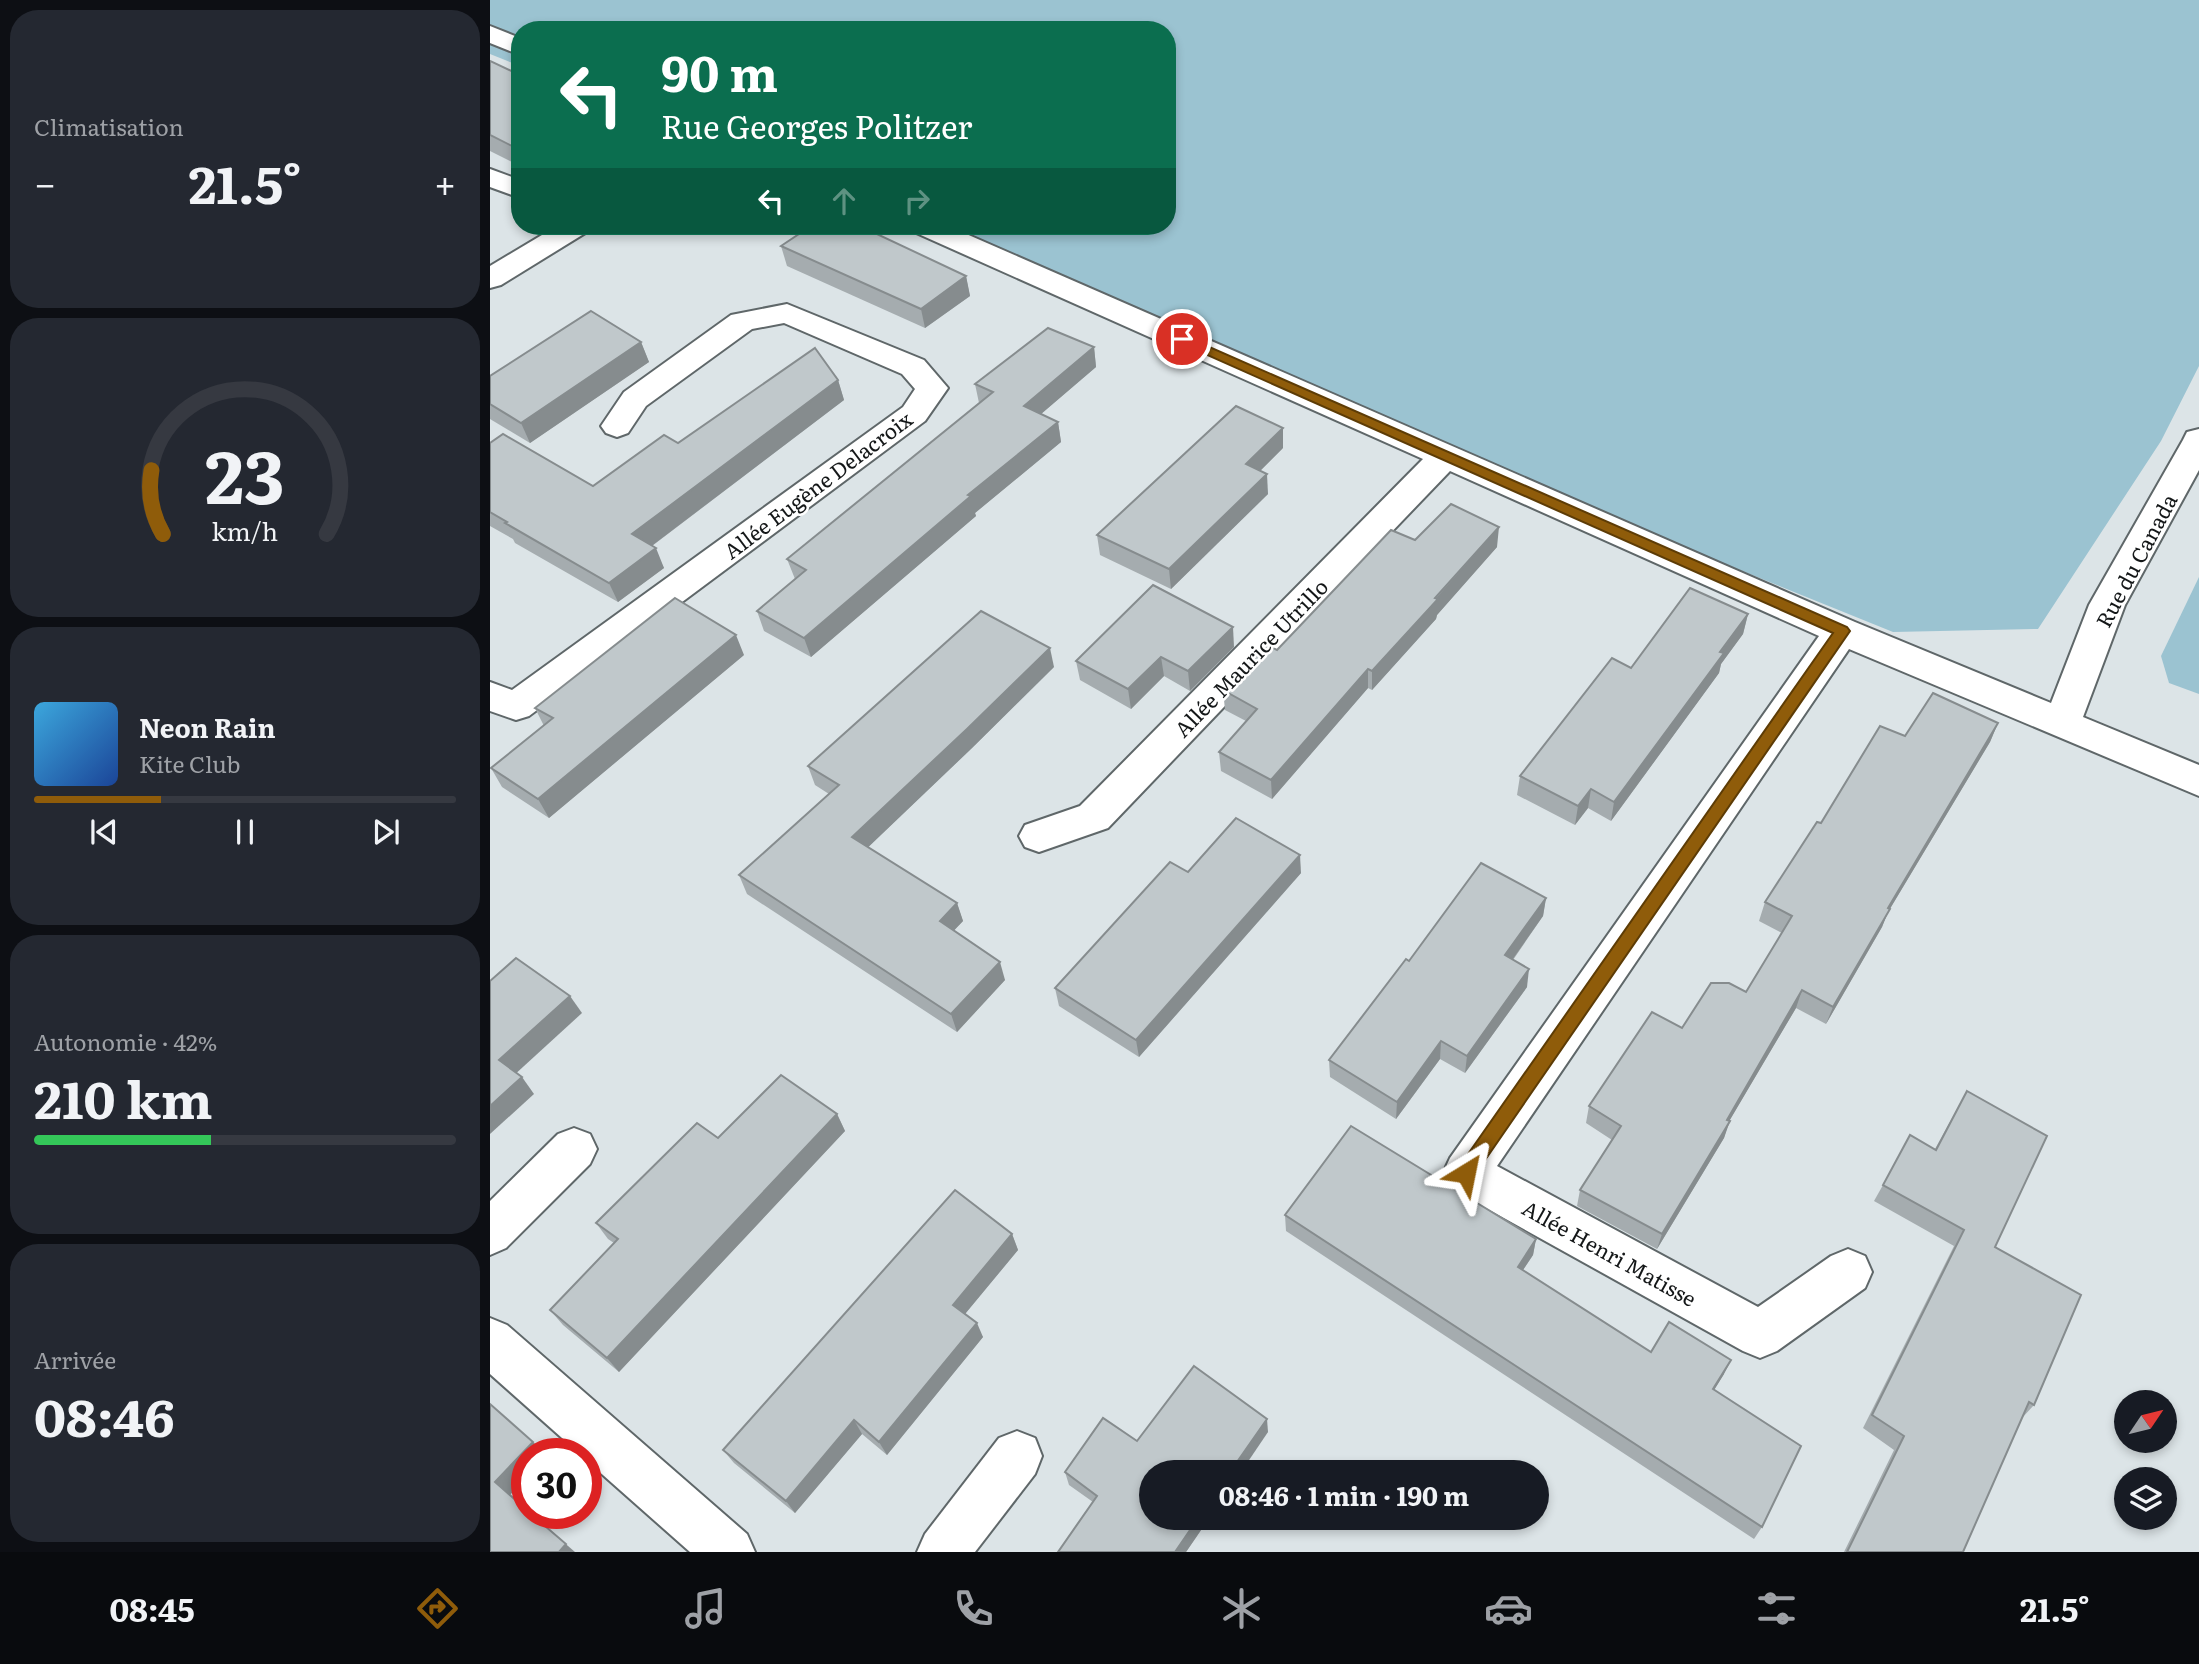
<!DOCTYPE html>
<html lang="fr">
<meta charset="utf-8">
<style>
:root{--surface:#171b24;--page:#242831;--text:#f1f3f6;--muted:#9ea1a6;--line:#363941;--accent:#8f5c0a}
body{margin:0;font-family:Literata,serif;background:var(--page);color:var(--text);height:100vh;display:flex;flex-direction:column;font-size:26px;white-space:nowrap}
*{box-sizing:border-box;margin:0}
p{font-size:23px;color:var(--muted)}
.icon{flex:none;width:38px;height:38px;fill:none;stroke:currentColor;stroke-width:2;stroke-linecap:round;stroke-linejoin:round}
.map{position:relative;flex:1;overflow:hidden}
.panel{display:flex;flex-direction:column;gap:10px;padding:10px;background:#0d0f14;width:490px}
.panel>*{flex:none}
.hud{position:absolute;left:21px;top:21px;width:665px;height:214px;border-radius:28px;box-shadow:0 4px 10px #0003;background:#0b6e4f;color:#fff;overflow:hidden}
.needle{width:46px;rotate:55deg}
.controls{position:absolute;left:1624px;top:1390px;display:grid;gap:14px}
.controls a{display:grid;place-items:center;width:63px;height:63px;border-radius:50%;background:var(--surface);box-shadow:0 4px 10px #0003;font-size:35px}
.speed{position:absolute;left:21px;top:1438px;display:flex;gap:14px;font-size:35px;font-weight:700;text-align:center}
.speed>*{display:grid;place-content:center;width:91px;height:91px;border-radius:50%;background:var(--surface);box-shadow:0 4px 10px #0003;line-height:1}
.speed .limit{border:10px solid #d22;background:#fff;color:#111}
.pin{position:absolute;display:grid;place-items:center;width:60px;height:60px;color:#fff;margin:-30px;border:4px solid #fff;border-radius:50%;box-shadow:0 2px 7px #0007}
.me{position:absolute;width:77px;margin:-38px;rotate:35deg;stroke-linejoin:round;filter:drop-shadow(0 0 5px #0008)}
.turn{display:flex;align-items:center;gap:24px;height:147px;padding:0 35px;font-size:32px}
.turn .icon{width:91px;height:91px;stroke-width:2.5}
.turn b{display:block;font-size:49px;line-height:60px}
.lanes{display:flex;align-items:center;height:66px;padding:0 35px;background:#0003;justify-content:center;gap:35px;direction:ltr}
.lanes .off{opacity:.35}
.big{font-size:52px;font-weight:700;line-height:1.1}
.panel .tile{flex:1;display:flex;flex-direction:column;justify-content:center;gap:10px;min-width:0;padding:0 24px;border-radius:28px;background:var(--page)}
.panel .dial{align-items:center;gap:0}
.dial svg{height:182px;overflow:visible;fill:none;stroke:var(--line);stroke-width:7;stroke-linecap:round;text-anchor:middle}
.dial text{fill:var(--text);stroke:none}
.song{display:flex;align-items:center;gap:21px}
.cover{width:84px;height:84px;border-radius:10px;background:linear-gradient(135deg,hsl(200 70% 55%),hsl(220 70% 35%))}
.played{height:7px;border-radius:4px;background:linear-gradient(90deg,var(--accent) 30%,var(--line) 30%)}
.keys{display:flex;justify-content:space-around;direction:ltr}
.heat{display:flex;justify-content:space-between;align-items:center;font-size:38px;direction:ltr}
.charge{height:10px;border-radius:5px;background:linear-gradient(90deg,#34c759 42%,var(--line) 0)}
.trip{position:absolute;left:649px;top:1460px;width:410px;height:70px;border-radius:35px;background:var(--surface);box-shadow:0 4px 10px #0003;font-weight:700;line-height:70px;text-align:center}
.dock{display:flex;height:112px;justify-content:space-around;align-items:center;background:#090b0e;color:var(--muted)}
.dock .icon{width:49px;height:49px}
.dock .selected{color:var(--accent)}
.dock b{font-size:32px;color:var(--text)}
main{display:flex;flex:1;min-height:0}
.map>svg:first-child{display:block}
.green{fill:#9bc3d1}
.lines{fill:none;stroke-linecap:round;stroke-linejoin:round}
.minor-casing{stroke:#5f6769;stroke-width:4}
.minor{fill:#fff;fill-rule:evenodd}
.wall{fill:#a5acaf}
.shaded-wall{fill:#868c8e}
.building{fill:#c0c8cb;stroke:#868c8e;stroke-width:2}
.route{fill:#8f5c0a;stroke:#5d3c06;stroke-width:2}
.labels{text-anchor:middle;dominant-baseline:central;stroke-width:5;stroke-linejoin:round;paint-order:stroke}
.street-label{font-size:21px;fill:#141718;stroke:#fff}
</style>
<main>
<section class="panel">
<div class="tile"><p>Climatisation</p>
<div class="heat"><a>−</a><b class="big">21.5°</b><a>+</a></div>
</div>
<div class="tile dial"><svg viewBox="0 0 100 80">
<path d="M14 69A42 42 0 1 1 86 69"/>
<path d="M14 69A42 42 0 0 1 9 41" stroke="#8f5c0a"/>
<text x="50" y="56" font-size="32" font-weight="700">23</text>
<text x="50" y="72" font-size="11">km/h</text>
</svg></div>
<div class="tile">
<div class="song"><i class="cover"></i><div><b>Neon Rain</b><p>Kite Club</p></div></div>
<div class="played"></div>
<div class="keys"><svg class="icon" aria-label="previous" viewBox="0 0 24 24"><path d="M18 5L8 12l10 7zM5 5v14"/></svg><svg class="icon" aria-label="pause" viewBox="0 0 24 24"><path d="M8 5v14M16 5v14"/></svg><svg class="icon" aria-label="next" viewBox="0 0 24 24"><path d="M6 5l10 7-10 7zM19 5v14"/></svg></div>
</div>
<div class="tile"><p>Autonomie · 42%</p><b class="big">210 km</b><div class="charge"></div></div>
<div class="tile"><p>Arrivée</p><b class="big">08:46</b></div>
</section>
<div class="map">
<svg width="1709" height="1552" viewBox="0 0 1709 1552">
<rect width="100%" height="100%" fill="#dce4e7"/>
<!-- green -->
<g class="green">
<path d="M 0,0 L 1709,0 L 1709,366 L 1671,441 L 1548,629 L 1403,632 L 840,404 L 413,226 L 677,226 L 677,30 L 30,30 L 30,66 L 0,54 Z"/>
<path d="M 1709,577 L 1709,694 L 1679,683 L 1671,656 Z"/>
</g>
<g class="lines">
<defs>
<g id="minor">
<path d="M 0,26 L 30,38 L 30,55 L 0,43 Z"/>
<path d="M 0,169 L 30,180 L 30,198 L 0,187 Z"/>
<path d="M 67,226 L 101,226 L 97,232 L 11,285 L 0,288 L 0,266 Z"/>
<path d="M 420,226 L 458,226 L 1365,622 L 1561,703 L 1599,605 L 1693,440 L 1697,432 L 1709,429 L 1709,470 L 1635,605 L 1593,717 L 1709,765 L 1709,796 L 1359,649 L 1007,1166 L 1268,1307 L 1341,1256 L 1358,1249 L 1375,1256 L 1382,1272 L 1375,1288 L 1287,1351 L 1270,1358 L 1253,1351 L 960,1188 L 953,1173 L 960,1158 L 1329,636 L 960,471 L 618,828 L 549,852 L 535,847 L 529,836 L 535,825 L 590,806 L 933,459 L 424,232 Z"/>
<path d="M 297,304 L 434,360 L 458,388 L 435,421 L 39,716 L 26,720 L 0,711 L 0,682 L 22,690 L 413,407 L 425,389 L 412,374 L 294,323 L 262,329 L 156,406 L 138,433 L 127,437 L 116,433 L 111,426 L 134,392 L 241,315 Z"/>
<path d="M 84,1128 L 100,1134 L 107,1149 L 100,1164 L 16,1248 L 0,1255 L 0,1201 L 68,1134 Z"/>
<path d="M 0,1318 L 17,1325 L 257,1534 L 265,1552 L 200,1552 L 96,1460 L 96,1454 L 90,1454 L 0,1374 Z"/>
<path d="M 527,1431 L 545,1438 L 552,1456 L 545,1474 L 485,1552 L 427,1552 L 435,1534 L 509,1438 Z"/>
</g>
</defs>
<!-- minor casing -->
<use href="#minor" class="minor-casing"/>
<!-- minor -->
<use href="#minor" class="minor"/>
</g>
<!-- wall -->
<g class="wall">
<path d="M 0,61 L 30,75 L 30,166 L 0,151 Z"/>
<path d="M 291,246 L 476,276 L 480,296 L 435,328 L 297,266 Z"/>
<path d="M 151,342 L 159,362 L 40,443 L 0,419 L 0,376 Z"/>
<path d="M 604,347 L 606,367 L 551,414 L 568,422 L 571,442 L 485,513 L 486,516 L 321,657 L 274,631 L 267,611 L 305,579 L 297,559 L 489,403 L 485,384 Z"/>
<path d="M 348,380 L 354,400 L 162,546 L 174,568 L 128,602 L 25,543 L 23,539 L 0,526 L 0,443 L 103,486 L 188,443 Z"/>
<path d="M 793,448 L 770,471 L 778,494 L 681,589 L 610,555 L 607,535 Z"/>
<path d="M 925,540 L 1007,547 L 947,615 L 946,619 L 882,690 L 878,688 L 782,799 L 731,771 L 729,752 L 756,721 L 735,710 L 733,690 L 787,650 Z"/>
<path d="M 1258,614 L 1253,634 L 1231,664 L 1229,673 L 1121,821 L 1098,808 L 1085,825 L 1027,795 L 1030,776 L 1141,668 Z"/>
<path d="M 744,647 L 700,691 L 674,676 L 641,709 L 590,680 L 586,661 Z"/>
<path d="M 254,655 L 59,818 L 12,787 L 1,768 L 54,726 L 45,708 Z"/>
<path d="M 564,667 L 482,748 L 378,847 L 467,903 L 473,921 L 464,930 L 515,980 L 467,1032 L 257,894 L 249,875 L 339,794 L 325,785 L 318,766 Z"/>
<path d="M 1508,723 L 1500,742 L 1398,912 L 1392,927 L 1336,1024 L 1306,1008 L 1239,1121 L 1234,1138 L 1167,1249 L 1087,1206 L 1090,1190 L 1122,1140 L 1096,1123 L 1099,1106 L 1192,1028 L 1256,992 L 1292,933 L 1269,921 L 1275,902 L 1331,823 L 1415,736 Z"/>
<path d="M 698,872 L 811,873 L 649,1057 L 569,1006 L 565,988 Z"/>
<path d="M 1056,898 L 1053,916 L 1023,960 L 1037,987 L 975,1073 L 950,1059 L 906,1119 L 840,1077 L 839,1060 L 919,961 Z"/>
<path d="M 1477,1091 L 1505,1247 L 1544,1405 L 1532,1418 L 1473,1552 L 1354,1552 L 1404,1450 L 1373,1428 L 1464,1246 L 1384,1201 L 1393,1185 L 1445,1149 Z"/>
<path d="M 347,1114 L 355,1131 L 129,1372 L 73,1325 L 60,1310 L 124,1243 L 118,1239 L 106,1223 L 228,1138 Z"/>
<path d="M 795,1215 L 1046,1239 L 1043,1255 L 1033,1270 L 1161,1352 L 1234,1374 L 1224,1390 L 1272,1527 L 1264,1539 L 796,1231 Z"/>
<path d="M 522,1234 L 528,1250 L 475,1314 L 493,1337 L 397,1455 L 372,1434 L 305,1513 L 244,1463 L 233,1450 Z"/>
<path d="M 778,1432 L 662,1517 L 720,1517 L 696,1552 L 568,1552 L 603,1502 L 579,1485 L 575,1472 L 647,1441 Z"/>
</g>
<!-- shaded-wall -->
<g class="shaded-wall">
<path d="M 476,276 L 480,296 L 435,328 L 431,309 Z"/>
<path d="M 151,342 L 159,362 L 40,443 L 31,423 Z"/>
<path d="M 604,347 L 606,367 L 537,426 L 534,406 Z"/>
<path d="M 348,380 L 354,400 L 151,554 L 142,534 Z"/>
<path d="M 568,422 L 571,442 L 485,513 L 486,516 L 321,657 L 314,638 L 478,495 Z"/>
<path d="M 793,428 L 793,448 L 757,484 L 756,464 Z"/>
<path d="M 777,474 L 778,494 L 681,589 L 679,569 Z"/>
<path d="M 1009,527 L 1007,547 L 947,615 L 946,619 L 882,690 L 882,671 Z"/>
<path d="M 166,548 L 174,568 L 128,602 L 119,583 Z"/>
<path d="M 1258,614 L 1253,634 L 1231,664 L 1229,673 L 1121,821 L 1124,802 Z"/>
<path d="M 743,627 L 744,647 L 700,691 L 698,671 Z"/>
<path d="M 246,635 L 254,655 L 59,818 L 48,799 Z"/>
<path d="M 560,648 L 564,667 L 482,748 L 369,856 L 362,837 Z"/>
<path d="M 671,657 L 674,676 L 641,709 L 638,689 Z"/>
<path d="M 878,669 L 878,688 L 782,799 L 781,780 Z"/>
<path d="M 1508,723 L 1500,742 L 1398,912 L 1392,927 L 1336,1024 L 1343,1007 L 1398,908 Z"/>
<path d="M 1101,789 L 1098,808 L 1085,825 L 1088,806 Z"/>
<path d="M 810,855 L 811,873 L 649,1057 L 646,1040 Z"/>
<path d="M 1056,898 L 1053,916 L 1013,973 L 1015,955 Z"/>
<path d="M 467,903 L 473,921 L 456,939 L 450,921 Z"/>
<path d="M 510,962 L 515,980 L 467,1032 L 461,1014 Z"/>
<path d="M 1039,969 L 1037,987 L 975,1073 L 977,1056 Z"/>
<path d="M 1312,990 L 1306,1008 L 1234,1130 L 1240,1121 L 1234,1138 L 1167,1249 L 1172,1234 Z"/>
<path d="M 80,996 L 92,1013 L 22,1077 L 9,1060 Z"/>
<path d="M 951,1041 L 950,1059 L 906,1119 L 907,1102 Z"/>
<path d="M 32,1077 L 44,1094 L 0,1134 L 0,1106 Z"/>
<path d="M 347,1114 L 355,1131 L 129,1372 L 117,1358 Z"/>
<path d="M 522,1234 L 528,1250 L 470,1320 L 463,1305 Z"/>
<path d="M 1046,1239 L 1043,1255 L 1025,1282 L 1028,1267 Z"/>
<path d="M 487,1323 L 493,1337 L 397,1455 L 389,1442 Z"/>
<path d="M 1241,1360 L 1234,1374 L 1216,1403 L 1223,1389 Z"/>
<path d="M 777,1419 L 778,1432 L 751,1472 L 740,1472 Z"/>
<path d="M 364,1420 L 372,1434 L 305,1513 L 296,1501 Z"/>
<path d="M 43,1442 L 56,1454 L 37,1454 L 37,1477 L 20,1495 L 5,1482 Z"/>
<path d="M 41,1514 L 85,1552 L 69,1552 Z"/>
<path d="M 709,1517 L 720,1517 L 696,1552 L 685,1552 Z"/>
</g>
<!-- building -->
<g class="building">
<path d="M 0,61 L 30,75 L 30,150 L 0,135 Z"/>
<path d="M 321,226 L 370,226 L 476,276 L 431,309 L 291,246 Z"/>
<path d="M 101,311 L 151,342 L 31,423 L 0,404 L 0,376 Z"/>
<path d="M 558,328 L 604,347 L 534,406 L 568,422 L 478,495 L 481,496 L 314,638 L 267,611 L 316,570 L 297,559 L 503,392 L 485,384 Z"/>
<path d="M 325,348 L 348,380 L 142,534 L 166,548 L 119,583 L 15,523 L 17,522 L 0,512 L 0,443 L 13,434 L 103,486 L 174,435 L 188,443 Z"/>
<path d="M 746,406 L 793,428 L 756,464 L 777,474 L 679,569 L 607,535 Z"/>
<path d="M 961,504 L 1009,527 L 945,598 L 948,599 L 882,671 L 878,669 L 781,780 L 729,752 L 767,709 L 733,690 L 777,645 L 787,650 L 901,530 L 925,540 Z"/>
<path d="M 663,585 L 743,627 L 698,671 L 671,657 L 638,689 L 586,661 Z"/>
<path d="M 1200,588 L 1258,614 L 1230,652 L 1234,653 L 1124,802 L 1101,789 L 1088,806 L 1030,776 L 1122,658 L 1141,668 Z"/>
<path d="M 185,598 L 246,635 L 48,799 L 1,768 L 63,718 L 45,708 Z"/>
<path d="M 491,611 L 560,648 L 477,729 L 362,837 L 467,903 L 450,921 L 510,962 L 461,1014 L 249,875 L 349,785 L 318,766 Z"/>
<path d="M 1443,693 L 1508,723 L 1398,908 L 1400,909 L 1343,1007 L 1312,990 L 1237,1120 L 1240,1121 L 1172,1234 L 1090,1190 L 1131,1126 L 1099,1106 L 1162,1012 L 1192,1028 L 1221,983 L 1239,983 L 1256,992 L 1302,916 L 1275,902 L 1327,822 L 1331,823 L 1390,726 L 1415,736 Z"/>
<path d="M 746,818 L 810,855 L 646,1040 L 565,988 L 680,862 L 698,872 Z"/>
<path d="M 991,863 L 1056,898 L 1015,955 L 1039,969 L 977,1056 L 951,1041 L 907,1102 L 839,1060 L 916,959 L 919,961 Z"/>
<path d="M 26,958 L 80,996 L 9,1060 L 32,1077 L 0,1106 L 0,981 Z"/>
<path d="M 291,1075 L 347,1114 L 117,1358 L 60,1310 L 128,1239 L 106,1223 L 207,1123 L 228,1138 Z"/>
<path d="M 1477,1091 L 1557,1136 L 1505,1247 L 1591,1295 L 1544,1405 L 1539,1402 L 1473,1552 L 1357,1552 L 1414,1436 L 1382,1415 L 1474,1230 L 1393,1185 L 1420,1135 L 1446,1150 Z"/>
<path d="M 861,1126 L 1046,1239 L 1028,1267 L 1161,1352 L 1179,1322 L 1241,1360 L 1223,1389 L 1311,1446 L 1272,1527 L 795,1215 Z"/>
<path d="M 465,1190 L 522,1234 L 463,1305 L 487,1323 L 389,1442 L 364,1420 L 296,1501 L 233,1450 Z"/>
<path d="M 704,1366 L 777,1419 L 740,1472 L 662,1472 L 662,1517 L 709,1517 L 685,1552 L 568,1552 L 607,1496 L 575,1472 L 613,1418 L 647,1441 Z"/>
<path d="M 0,1404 L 43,1442 L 5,1482 L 37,1510 L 37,1514 L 41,1514 L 76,1544 L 69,1552 L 0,1552 Z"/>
</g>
<!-- route -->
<path class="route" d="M 692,335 L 1357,627 L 1360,631 L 982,1179 L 976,1181 L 969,1179 L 966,1173 L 969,1167 L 1343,633 L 688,342 L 686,339 Z"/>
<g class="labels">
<!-- street labels -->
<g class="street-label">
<text transform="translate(327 484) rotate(-37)">Allée Eugène Delacroix</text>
<text transform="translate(1645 560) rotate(-62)">Rue du Canada</text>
<text transform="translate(760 657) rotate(-46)">Allée Maurice Utrillo</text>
<text transform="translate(1120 1252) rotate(29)">Allée Henri Matisse</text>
</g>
</g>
</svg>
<div class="controls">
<a><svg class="needle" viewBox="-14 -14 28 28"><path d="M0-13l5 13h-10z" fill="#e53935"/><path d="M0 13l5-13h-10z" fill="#9ea1a6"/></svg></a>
<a><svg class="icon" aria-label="layers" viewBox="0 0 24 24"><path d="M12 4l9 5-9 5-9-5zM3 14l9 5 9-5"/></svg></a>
</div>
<div class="speed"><div class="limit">30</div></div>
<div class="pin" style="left:692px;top:339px;background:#d93025"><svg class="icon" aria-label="arrive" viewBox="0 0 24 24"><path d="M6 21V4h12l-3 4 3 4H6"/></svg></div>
<svg class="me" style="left:976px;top:1173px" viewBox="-20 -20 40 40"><path d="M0-17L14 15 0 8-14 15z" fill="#8f5c0a" stroke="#fff" stroke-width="4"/></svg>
<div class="trip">08:46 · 1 min · 190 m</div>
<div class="hud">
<div class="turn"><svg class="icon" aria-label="left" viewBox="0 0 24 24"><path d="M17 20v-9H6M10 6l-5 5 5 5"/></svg><div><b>90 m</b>Rue Georges Politzer</div></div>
<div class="lanes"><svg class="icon" aria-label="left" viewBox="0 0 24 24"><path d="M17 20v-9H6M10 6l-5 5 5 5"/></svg><svg class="icon off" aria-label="ahead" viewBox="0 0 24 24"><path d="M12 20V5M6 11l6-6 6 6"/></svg><svg class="icon off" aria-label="right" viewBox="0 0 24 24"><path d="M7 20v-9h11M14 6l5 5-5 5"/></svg></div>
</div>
</div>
</main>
<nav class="dock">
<b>08:45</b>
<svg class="icon selected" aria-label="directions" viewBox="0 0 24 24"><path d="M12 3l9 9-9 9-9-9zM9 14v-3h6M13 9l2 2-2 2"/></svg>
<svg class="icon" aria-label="music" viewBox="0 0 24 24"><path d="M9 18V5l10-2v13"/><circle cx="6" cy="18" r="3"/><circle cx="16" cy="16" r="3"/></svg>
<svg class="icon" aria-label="phone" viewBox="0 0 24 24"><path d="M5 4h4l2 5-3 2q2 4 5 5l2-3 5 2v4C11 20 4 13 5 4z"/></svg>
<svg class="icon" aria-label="climate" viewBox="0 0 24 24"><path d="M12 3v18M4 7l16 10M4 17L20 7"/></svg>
<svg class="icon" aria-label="car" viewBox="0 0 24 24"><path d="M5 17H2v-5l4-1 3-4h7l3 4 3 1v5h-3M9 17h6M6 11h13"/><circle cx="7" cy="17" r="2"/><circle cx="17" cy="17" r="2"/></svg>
<svg class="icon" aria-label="filters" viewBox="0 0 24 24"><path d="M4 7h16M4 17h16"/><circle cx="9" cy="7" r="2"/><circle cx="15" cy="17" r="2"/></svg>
<b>21.5°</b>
</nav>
